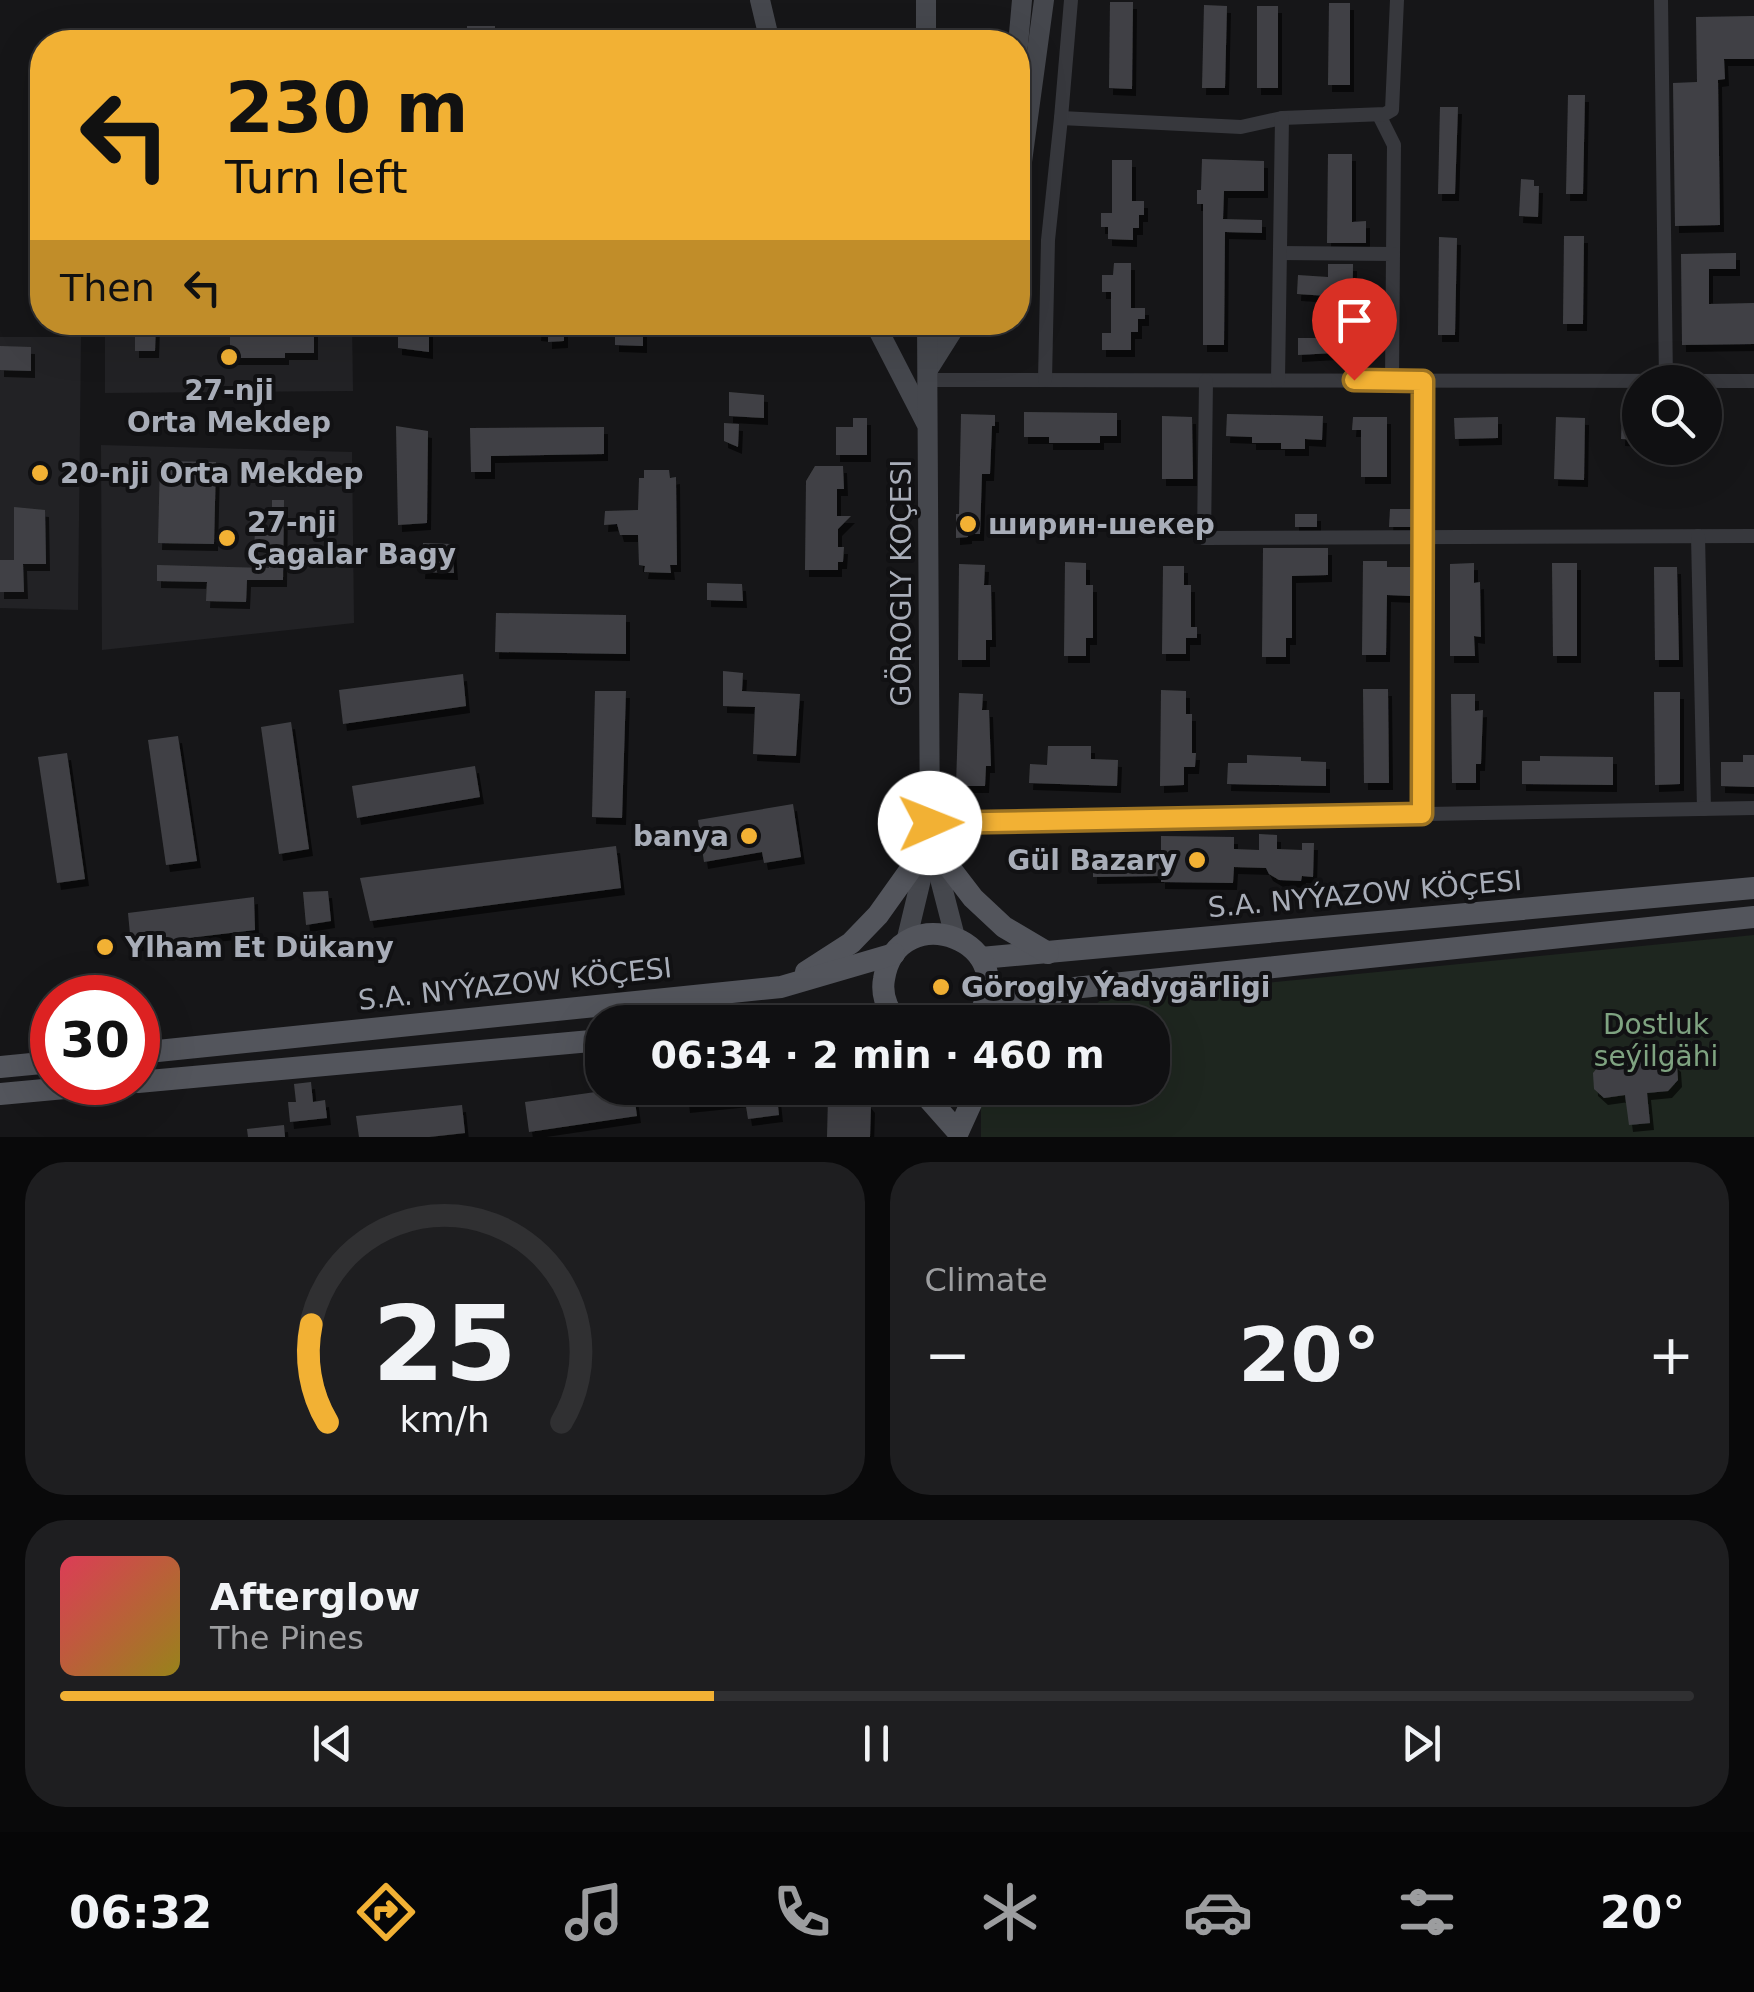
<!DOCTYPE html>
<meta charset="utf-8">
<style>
:root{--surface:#101012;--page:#1e1e20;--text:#f1f3f6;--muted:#9c9d9f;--line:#303032;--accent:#f2b134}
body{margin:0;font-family:"DejaVu Sans",sans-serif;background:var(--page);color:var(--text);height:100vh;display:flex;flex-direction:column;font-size:38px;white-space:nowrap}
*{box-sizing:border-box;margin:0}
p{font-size:32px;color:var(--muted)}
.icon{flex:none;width:55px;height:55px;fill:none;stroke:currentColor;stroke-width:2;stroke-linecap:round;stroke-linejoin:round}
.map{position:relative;height:1137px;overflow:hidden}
.panel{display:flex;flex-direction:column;gap:25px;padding:25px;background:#09090a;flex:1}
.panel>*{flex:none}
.top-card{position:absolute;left:30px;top:30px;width:1000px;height:305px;border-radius:40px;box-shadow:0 10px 40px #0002,0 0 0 2px var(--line);background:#f2b134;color:#111;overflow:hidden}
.tools{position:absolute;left:1622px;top:365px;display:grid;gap:20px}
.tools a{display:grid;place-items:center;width:100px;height:100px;border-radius:50%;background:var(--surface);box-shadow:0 10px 40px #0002,0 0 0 2px var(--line);font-size:50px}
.speed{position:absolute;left:30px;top:975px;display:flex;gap:20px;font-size:50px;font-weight:700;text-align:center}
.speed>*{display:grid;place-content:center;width:130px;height:130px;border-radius:50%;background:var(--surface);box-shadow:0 10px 40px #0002,0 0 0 2px var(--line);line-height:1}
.speed .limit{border:15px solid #d22;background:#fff;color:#111}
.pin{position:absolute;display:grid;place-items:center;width:85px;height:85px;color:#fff;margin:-102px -42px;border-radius:50% 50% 50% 0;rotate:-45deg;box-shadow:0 0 10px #0007}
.pin .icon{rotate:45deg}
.me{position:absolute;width:110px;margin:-55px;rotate:89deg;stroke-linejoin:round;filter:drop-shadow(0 0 8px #0008)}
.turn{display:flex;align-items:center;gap:35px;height:210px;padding:0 30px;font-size:45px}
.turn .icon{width:130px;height:130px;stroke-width:2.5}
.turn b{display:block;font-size:70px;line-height:85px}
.then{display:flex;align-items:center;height:95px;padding:0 30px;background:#0003;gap:20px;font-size:38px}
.big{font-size:75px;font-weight:700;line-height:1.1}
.panel .widget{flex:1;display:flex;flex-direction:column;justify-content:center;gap:15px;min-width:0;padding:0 35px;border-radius:40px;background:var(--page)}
.panel .dial{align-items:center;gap:0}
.dial svg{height:260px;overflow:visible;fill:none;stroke:var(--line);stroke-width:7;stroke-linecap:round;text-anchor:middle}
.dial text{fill:var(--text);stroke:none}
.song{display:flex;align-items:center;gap:30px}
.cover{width:120px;height:120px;border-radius:15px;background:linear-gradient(135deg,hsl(350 70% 55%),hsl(50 70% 35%))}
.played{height:10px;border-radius:5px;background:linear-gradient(90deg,var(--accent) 40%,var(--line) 40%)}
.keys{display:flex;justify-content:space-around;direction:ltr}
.heat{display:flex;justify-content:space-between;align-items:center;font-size:55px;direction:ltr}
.panel .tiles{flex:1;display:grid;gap:25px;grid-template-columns:1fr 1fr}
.widget:last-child{grid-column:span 2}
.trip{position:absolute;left:585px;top:1005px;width:585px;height:100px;border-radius:40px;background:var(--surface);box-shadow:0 10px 40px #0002,0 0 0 2px var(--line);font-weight:700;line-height:100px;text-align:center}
.tabs{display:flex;height:160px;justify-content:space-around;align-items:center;background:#060607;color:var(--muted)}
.tabs .icon{width:70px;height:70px}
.tabs .selected{color:var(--accent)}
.tabs b{font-size:45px;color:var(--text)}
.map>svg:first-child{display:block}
.built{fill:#222225}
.green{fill:#1e261f}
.building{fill:#404145;filter:url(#shadow)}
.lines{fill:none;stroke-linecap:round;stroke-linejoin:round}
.street{stroke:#37383d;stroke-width:14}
.secondary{stroke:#45474d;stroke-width:20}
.primary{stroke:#53555c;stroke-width:22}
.route-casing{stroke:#9d7322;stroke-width:25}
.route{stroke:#f2b134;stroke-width:18}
.poi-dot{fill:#f2b134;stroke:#111113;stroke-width:4}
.labels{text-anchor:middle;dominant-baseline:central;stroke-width:8;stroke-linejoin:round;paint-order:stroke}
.poi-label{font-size:28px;font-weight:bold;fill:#a8adb8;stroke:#111113;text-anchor:start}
.street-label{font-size:28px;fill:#a8adb8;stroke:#111113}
.park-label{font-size:28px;fill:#7fa381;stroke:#111113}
</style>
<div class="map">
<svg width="1754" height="1137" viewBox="0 0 1754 1137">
<defs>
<filter id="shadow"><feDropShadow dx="4" dy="7" stdDeviation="0" flood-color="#0009"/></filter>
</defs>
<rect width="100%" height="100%" fill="#161618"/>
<!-- built -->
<g class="built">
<path d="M 105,323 L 352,323 L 353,391 L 105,393 Z"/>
<path d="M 0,337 L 81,337 L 78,610 L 0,608 Z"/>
<path d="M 101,445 L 352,452 L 354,623 L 102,650 Z"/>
</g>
<!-- green -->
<path class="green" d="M 1754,935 L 1754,1137 L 981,1137 L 981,1103 L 999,1088 L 1152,1088 L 1152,1022 L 1075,1022 L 1102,999 Z"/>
<!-- building -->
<g class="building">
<path d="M 1110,2 L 1133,2 L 1132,89 L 1109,88 Z"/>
<path d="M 1329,3 L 1350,3 L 1350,85 L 1328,85 Z"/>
<path d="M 1204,5 L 1227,6 L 1225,88 L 1202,88 Z"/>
<rect x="1257" y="6" width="21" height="82"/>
<path d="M 1754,16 L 1754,59 L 1724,59 L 1725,79 L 1718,80 L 1720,225 L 1675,226 L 1673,83 L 1697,82 L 1696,17 Z"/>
<rect x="467" y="26" width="28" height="16"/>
<path d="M 1568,95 L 1585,95 L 1583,194 L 1566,194 Z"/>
<path d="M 1440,107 L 1458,107 L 1455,194 L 1438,194 Z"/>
<path d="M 1328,154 L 1352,154 L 1352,222 L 1366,221 L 1366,243 L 1327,243 Z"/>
<path d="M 1202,159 L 1264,161 L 1264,191 L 1224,191 L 1223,219 L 1262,220 L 1262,233 L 1225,232 L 1224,345 L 1203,345 L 1203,204 L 1197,204 L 1197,190 L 1201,190 Z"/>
<path d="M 1112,160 L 1132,160 L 1132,201 L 1144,201 L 1144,215 L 1139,215 L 1139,228 L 1133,228 L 1133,240 L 1108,239 L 1108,227 L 1101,227 L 1101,213 L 1112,213 Z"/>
<path d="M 1521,179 L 1534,180 L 1534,186 L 1539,186 L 1538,217 L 1519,216 Z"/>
<path d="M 1564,236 L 1584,236 L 1583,324 L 1563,324 Z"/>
<path d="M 1439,237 L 1457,238 L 1455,335 L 1438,335 Z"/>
<path d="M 1736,253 L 1736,269 L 1709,269 L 1709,304 L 1754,303 L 1754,344 L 1682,345 L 1681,254 Z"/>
<path d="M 1114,263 L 1131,263 L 1131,308 L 1145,308 L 1145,319 L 1138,319 L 1138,332 L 1131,332 L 1131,350 L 1102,350 L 1102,333 L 1111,333 L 1111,292 L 1102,292 L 1102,275 L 1113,275 Z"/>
<path d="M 1328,264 L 1353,264 L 1352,352 L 1298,355 L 1298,338 L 1328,338 L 1328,296 L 1297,294 L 1298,275 L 1328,277 Z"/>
<path d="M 135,322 L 156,322 L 155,351 L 135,351 Z"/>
<path d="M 238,322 L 285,326 L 285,322 L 314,322 L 314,353 L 285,353 L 285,358 L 230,358 L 230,325 L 238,325 Z"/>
<path d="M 398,322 L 429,322 L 429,352 L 398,348 Z"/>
<path d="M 538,322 L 564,322 L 564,341 L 548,342 L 548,335 L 537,334 Z"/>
<path d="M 615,322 L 643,322 L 643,346 L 615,345 Z"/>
<path d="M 0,346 L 31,347 L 31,371 L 0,370 Z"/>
<path d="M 729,392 L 764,395 L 764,418 L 729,416 Z"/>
<path d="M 1024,412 L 1117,413 L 1117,436 L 1100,436 L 1100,443 L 1049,443 L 1049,437 L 1024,437 Z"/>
<path d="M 961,414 L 995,415 L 995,426 L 992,426 L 990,474 L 982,474 L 980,534 L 968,534 L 968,537 L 956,538 L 956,514 L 959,514 Z"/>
<path d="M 1227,414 L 1323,416 L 1322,440 L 1305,439 L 1305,449 L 1281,449 L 1281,443 L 1252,443 L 1252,437 L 1226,436 Z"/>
<path d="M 1162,416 L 1192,417 L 1193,479 L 1162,479 Z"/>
<path d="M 1622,416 L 1640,416 L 1640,440 L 1621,439 Z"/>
<path d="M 1353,417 L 1387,417 L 1387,477 L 1361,477 L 1361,430 L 1352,430 Z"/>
<path d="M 1498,417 L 1498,438 L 1455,439 L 1454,418 Z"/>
<path d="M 1556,417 L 1585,418 L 1584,480 L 1554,479 Z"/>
<path d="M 853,418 L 867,418 L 867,455 L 836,455 L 836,427 L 853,427 Z"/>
<path d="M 724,423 L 739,424 L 738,447 L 724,441 Z"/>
<path d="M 396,426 L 428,431 L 427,523 L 398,525 Z"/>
<path d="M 604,427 L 604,454 L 491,456 L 491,472 L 471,472 L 470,428 Z"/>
<path d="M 160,461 L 216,462 L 214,544 L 158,543 Z"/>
<path d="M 815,466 L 843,466 L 844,489 L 837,489 L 837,516 L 851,516 L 838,529 L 838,547 L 844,547 L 843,562 L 838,562 L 838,570 L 805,570 L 806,481 Z"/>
<path d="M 644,470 L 669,470 L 670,478 L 676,477 L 677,565 L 670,565 L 671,573 L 644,572 L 645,566 L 639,565 L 638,535 L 620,535 L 617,524 L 604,525 L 605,511 L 638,510 L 639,478 L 644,478 Z"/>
<path d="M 272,500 L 284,500 L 283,580 L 247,580 L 246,602 L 206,601 L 207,582 L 157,581 L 157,565 L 269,568 L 270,546 L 254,545 L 255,534 L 272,535 Z"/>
<path d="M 14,507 L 45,510 L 46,564 L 23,564 L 24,592 L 0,592 L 0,560 L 14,560 Z"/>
<path d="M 1390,509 L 1412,509 L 1411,527 L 1389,527 Z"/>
<rect x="1295" y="514" width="22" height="13"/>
<path d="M 423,543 L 452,544 L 454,573 L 421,572 Z"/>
<path d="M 1263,548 L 1328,548 L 1328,575 L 1292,576 L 1292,638 L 1286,638 L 1286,657 L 1262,657 Z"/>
<path d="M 1363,561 L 1387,561 L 1387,567 L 1411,567 L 1410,596 L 1387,595 L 1386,655 L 1362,655 Z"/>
<path d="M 1065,562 L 1086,563 L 1086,585 L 1093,585 L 1093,638 L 1086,638 L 1086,656 L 1064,656 Z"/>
<path d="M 1474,563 L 1474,583 L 1480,582 L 1481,637 L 1474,636 L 1475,656 L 1450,656 L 1450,564 Z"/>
<path d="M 1552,563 L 1577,563 L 1577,656 L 1553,656 Z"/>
<path d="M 959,564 L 985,565 L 984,585 L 991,585 L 992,640 L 986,640 L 986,660 L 958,660 Z"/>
<path d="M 1163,566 L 1184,566 L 1184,585 L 1191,585 L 1191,627 L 1197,627 L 1197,638 L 1186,638 L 1186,654 L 1162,654 Z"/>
<path d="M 1654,567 L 1677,567 L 1679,660 L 1655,660 Z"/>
<path d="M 707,583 L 742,584 L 743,601 L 707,600 Z"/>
<path d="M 496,613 L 626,615 L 626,654 L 495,652 Z"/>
<path d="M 723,671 L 743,673 L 742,691 L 800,694 L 796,756 L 753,754 L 755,707 L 723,706 Z"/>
<path d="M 463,674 L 466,706 L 343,724 L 339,690 Z"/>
<path d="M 1363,689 L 1388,689 L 1389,783 L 1364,783 Z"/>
<path d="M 1161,690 L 1186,691 L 1186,714 L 1192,714 L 1192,753 L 1196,753 L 1195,767 L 1184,767 L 1184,785 L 1160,786 Z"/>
<path d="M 595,691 L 626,691 L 622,818 L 592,817 Z"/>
<path d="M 1654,692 L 1680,692 L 1680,784 L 1655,785 Z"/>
<path d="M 959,693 L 983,694 L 982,710 L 989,710 L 991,766 L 986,766 L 985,786 L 956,786 Z"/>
<path d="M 1451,694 L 1475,694 L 1475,711 L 1483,710 L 1481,764 L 1476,764 L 1476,783 L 1452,783 Z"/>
<path d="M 291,722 L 309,849 L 279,854 L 261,727 Z"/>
<path d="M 178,736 L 197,861 L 166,865 L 148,740 Z"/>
<path d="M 1048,746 L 1091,746 L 1091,759 L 1118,760 L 1117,786 L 1029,783 L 1030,764 L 1047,765 Z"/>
<path d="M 67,753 L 85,879 L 57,883 L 38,757 Z"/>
<path d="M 1247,755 L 1301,757 L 1301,761 L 1326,762 L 1326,786 L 1227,784 L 1228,763 L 1247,763 Z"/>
<path d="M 1743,755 L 1754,755 L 1754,787 L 1721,786 L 1721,762 L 1743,762 Z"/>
<path d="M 1540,756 L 1613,757 L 1613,785 L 1522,784 L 1522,761 L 1540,761 Z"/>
<path d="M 475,766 L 480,797 L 357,818 L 352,786 Z"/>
<path d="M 793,804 L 801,857 L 764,863 L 762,852 L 704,862 L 698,820 Z"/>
<path d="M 1259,834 L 1277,835 L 1277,849 L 1302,850 L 1302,843 L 1314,843 L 1313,877 L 1302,876 L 1301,881 L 1279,880 L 1269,874 L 1266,868 L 1234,867 L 1233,883 L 1161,882 L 1161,876 L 1093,877 L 1093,854 L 1161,853 L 1161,836 L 1234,837 L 1234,849 L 1259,850 Z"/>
<path d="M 616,846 L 621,888 L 370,921 L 360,878 Z"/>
<path d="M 328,891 L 331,921 L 306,925 L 303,892 Z"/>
<path d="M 254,897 L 255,930 L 131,945 L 128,913 Z"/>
<path d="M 1641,1052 L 1642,1058 L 1666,1055 L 1677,1065 L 1678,1080 L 1668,1091 L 1647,1093 L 1650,1123 L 1629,1125 L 1625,1095 L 1604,1098 L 1594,1089 L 1593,1073 L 1601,1063 L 1627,1060 L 1626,1054 Z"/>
<path d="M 311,1082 L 313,1102 L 325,1100 L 327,1118 L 290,1122 L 288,1102 L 296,1102 L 294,1084 Z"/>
<path d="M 624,1088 L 633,1088 L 637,1116 L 529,1132 L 525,1102 Z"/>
<path d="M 684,1088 L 776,1088 L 779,1115 L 748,1119 L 745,1100 L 686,1106 Z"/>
<path d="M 828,1098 L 867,1101 L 871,1106 L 870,1137 L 827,1137 Z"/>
<path d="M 462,1105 L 465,1133 L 429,1137 L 359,1137 L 356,1116 Z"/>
<path d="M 284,1125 L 285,1137 L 248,1137 L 247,1129 Z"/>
</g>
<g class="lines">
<!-- street -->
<g class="street">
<path d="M 1661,0 L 1666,381"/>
<path d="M 1379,115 L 1394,145 L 1393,254"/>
<path d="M 1061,118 L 1241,127 L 1282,118 L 1385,114 L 1392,110 L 1397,0"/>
<path d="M 1280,253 L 1393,254 L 1392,381"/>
<path d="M 928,380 L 1754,381"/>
<path d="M 1045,380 L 1048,240 L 1061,118 L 1071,0"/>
<path d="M 1278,380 L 1282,118"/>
<path d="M 1206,381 L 1204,538 L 1754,536"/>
<path d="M 1698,536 L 1704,809"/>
<path d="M 1422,814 L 1423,381"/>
<path d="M 930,823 L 1754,808"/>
</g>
<!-- secondary -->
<g class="secondary">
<path d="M 760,0 L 770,42"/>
<path d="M 926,42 L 926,0"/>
<path d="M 1018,45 L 1022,0"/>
<path d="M 1018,191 L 1044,0"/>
<path d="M 874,322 L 926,423"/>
<path d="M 929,368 L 958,322"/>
<path d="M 931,844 L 955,937"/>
<path d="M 906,942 L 930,842 L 927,322"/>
</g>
<!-- primary -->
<g class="primary">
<path d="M 981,958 L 1754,888"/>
<path d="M 806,972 L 851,943 L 878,915 L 930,842 L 973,898 L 1004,927 L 1048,953"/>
<path d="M 987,997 L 1754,917"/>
<path d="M 823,1022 L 894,1020"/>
<path d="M 897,1022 C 887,1009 881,995 884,979 C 897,895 1030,940 975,1022"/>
<path d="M 1029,1022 L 1058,989"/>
<path d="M 138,1053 L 781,987 L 894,954"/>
<path d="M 0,1067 L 52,1062"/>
<path d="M 138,1082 L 602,1040"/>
<path d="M 919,1088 L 958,1132 L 978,1088"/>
<path d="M 0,1094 L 130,1082"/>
</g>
</g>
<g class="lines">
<defs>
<path id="route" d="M 930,823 L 1422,814 L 1423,381 L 1354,380"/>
</defs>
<!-- route casing -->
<use href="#route" class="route-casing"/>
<!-- route -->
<use href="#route" class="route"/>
</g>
<!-- markers -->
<g class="poi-dot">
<circle cx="229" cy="357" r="10"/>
<circle cx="40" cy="473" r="10"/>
<circle cx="968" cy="524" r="10"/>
<circle cx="227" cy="538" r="10"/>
<circle cx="749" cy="836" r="10"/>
<circle cx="1197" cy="860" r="10"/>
<circle cx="105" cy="947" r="10"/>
<circle cx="941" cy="987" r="10"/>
</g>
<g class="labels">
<!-- poi labels -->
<g class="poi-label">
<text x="229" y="390" text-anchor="middle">27-nji<tspan x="229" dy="32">Orta Mekdep</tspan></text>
<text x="60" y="473">20-nji Orta Mekdep</text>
<text x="247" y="522">27-nji<tspan x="247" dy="32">Çagalar Bagy</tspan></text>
<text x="988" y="524">ширин-шекер</text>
<text x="729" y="836" text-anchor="end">banya</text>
<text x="1177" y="860" text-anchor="end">Gül Bazary</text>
<text x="125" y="947">Ylham Et Dükany</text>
<text x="961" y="987">Görogly Ýadygärligi</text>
</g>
<!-- street labels -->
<g class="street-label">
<text transform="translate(901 583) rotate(-90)">GÖROGLY KOÇESI</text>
<text transform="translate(1365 894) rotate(-5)">S.A. NYÝAZOW KÖÇESI</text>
<text transform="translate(515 984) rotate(-6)">S.A. NYÝAZOW KÖÇESI</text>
</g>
<!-- park labels -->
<g class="park-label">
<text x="1656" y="1024">Dostluk<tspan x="1656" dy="32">seýilgähi</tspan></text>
</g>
</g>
</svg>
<div class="tools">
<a><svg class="icon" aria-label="search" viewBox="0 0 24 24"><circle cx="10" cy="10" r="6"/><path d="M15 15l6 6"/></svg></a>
</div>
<div class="speed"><div class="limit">30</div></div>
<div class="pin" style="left:1354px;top:380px;background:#d93025"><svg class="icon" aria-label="arrive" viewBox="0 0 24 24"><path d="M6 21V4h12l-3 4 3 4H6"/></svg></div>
<svg class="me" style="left:930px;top:823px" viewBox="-20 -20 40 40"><circle r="19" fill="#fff"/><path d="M0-13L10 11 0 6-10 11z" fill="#f2b134"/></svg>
<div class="trip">06:34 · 2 min · 460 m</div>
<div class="top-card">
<div class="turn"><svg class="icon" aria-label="left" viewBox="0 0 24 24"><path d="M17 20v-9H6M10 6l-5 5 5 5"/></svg><div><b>230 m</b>Turn left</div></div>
<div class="then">Then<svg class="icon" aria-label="left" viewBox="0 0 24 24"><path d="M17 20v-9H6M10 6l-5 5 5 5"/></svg></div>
</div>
</div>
<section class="panel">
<div class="tiles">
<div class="widget dial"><svg viewBox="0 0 100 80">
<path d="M14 69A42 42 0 1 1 86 69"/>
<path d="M14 69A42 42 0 0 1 9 39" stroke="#f2b134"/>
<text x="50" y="56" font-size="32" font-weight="700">25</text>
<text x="50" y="72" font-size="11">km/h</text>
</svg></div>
<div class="widget"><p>Climate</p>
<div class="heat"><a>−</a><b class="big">20°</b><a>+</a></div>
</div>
<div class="widget">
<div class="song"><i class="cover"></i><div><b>Afterglow</b><p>The Pines</p></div></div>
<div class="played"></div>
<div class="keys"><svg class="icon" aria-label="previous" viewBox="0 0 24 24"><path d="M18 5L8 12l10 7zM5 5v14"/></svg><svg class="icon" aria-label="pause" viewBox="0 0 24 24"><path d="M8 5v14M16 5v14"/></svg><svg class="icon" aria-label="next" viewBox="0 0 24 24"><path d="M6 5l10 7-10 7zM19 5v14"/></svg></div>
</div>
</div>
</section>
<nav class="tabs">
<b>06:32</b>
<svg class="icon selected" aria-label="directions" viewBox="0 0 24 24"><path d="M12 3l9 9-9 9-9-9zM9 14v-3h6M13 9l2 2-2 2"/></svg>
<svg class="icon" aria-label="music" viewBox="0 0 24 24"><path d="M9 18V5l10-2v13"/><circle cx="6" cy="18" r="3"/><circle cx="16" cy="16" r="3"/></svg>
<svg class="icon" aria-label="phone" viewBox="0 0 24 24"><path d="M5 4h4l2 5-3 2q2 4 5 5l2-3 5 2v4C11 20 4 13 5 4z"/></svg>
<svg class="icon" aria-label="climate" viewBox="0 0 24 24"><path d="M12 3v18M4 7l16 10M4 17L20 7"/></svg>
<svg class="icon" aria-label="car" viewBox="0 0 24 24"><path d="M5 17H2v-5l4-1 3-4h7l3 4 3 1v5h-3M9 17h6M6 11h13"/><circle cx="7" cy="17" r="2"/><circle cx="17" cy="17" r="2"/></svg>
<svg class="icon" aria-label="filters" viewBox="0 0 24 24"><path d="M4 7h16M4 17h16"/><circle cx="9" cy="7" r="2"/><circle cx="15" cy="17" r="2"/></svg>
<b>20°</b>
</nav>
